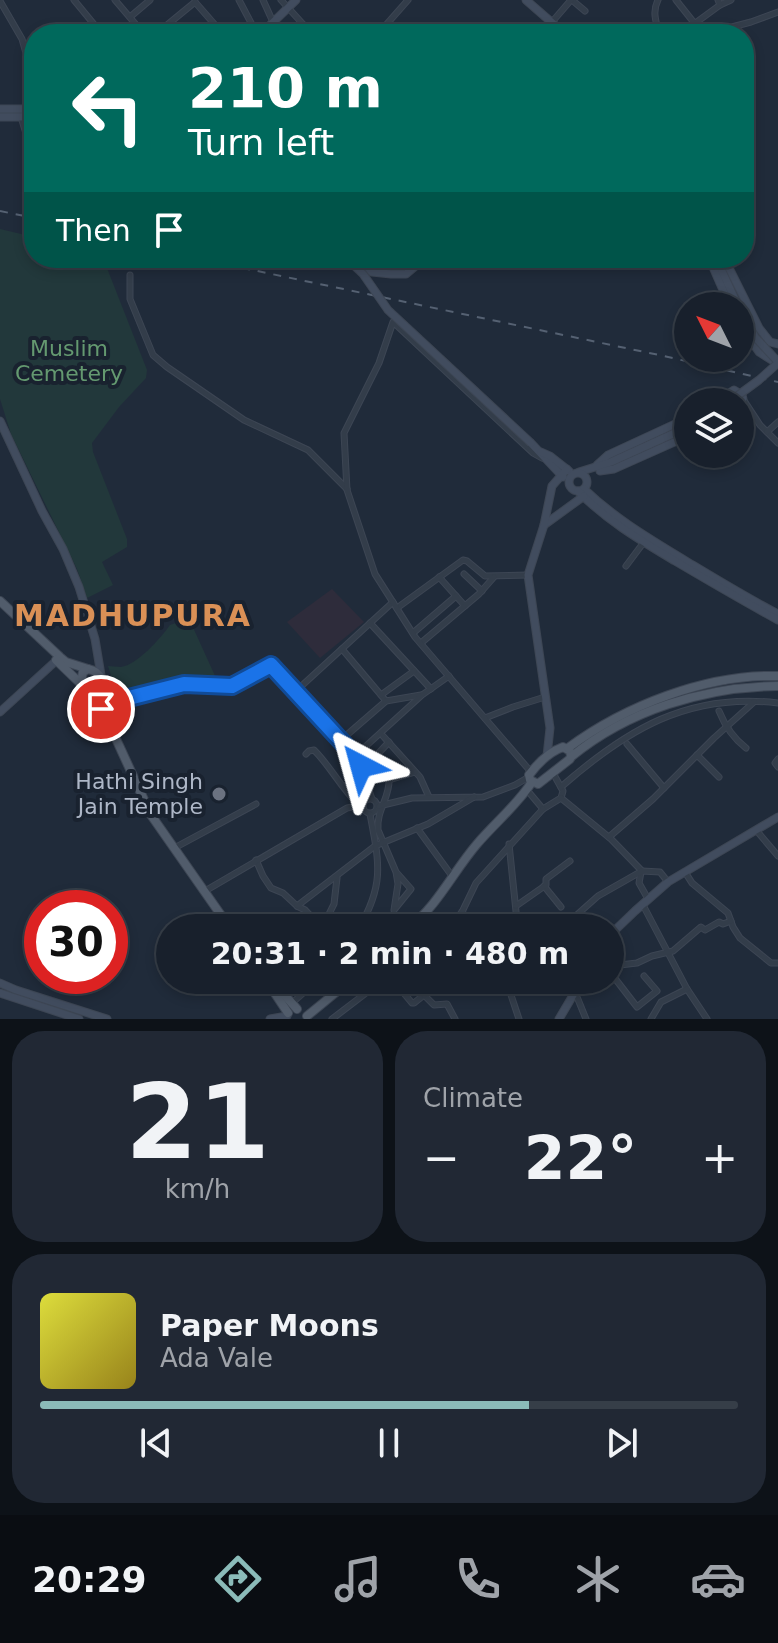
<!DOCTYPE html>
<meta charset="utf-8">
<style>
:root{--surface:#18202c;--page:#212834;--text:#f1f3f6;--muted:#9fa3a9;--line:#363e48;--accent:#8bbbb9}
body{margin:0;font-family:"DejaVu Sans",sans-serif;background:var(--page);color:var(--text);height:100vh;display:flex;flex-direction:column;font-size:30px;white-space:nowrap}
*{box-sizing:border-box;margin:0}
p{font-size:26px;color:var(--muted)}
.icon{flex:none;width:44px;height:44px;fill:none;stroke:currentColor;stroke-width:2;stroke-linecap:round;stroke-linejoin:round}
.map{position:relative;height:1019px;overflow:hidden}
.side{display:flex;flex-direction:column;gap:12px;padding:12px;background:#0d1218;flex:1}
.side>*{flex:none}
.hud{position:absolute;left:24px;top:24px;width:730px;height:244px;border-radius:32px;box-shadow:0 4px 12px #0003,0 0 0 2px var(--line);background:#00695c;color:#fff;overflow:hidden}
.needle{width:52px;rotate:312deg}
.controls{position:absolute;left:674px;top:292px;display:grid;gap:16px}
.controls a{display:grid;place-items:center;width:80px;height:80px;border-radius:50%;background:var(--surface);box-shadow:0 4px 12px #0003,0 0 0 2px var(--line);font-size:40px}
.speed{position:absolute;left:24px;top:890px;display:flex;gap:16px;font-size:40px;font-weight:700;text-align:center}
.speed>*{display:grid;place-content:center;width:104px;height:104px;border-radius:50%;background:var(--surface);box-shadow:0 4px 12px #0003,0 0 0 2px var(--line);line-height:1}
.speed .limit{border:12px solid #d22;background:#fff;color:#111}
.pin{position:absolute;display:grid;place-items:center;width:68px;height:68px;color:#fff;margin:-34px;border:4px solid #fff;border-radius:50%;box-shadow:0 2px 8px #0007}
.me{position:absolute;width:88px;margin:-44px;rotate:321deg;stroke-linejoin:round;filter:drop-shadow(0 0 6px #0008)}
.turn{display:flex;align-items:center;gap:28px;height:168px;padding:0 32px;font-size:36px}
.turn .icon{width:104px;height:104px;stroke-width:2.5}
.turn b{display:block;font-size:56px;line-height:68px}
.then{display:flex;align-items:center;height:76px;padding:0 32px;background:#0003;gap:16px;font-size:30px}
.big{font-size:60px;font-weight:800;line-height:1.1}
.side .card{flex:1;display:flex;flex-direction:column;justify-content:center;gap:12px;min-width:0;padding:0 28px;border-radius:32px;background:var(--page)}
.side .dial{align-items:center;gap:0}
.dial b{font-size:104px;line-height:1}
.song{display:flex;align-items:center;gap:24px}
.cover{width:96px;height:96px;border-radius:12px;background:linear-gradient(135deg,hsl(60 70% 55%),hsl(50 70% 35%))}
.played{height:8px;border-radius:4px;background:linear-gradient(90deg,var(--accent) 70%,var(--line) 70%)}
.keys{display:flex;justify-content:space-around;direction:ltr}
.heat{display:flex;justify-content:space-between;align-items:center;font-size:44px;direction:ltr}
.side .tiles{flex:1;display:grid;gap:12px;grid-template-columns:1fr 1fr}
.card:last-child{grid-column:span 2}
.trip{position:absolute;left:156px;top:914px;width:468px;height:80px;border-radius:40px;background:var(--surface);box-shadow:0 4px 12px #0003,0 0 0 2px var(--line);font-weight:800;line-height:80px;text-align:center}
.tab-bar{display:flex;height:128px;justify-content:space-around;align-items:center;background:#0a0d12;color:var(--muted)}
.tab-bar .icon{width:56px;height:56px}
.tab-bar .selected{color:var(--accent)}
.tab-bar b{font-size:36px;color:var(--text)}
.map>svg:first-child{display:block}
.medical{fill:#2e2c3b}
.green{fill:#22383b}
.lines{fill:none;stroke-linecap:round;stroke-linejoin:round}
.street-casing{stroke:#3d4654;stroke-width:7}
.secondary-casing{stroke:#3d4654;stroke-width:9}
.primary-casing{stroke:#3d4654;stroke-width:10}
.street{stroke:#333d4a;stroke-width:5}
.secondary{stroke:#414c5e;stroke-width:7}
.primary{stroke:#515c6b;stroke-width:8}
.rail{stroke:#556172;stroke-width:2;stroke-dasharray:8 8;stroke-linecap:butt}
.secondary-bridge-casing{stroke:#3d4654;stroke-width:9;stroke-linecap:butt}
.secondary-bridge{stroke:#414c5e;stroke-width:7}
.route-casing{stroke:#114b97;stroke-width:20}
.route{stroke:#1a73e8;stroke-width:14}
.worship-dot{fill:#6b7280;stroke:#19222f;stroke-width:3}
.labels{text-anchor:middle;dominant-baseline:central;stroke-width:8;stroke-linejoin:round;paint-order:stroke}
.park-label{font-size:22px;fill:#649970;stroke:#19222f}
.poi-label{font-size:22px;fill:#aeb7c7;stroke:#19222f;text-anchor:end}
.district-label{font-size:30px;font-weight:bold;letter-spacing:2px;fill:#da9056;stroke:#19222f}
</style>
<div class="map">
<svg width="778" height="1019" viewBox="0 0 778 1019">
<rect width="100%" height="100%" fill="#202b3a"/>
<!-- medical -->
<path class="medical" d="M 332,589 L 364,622 L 320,658 L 287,622 Z"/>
<!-- green -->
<g class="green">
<path d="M 0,229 L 34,237 L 34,258 L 103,258 L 147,370 L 146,378 L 119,407 L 92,443 L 93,452 L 127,539 L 127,547 L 102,562 L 113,585 L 87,598 L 77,569 L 11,434 L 0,399 Z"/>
<path d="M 185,620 L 191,623 L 216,678 L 214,682 L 183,682 L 118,699 L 108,666 C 112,666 116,667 121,667 C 137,665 161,638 170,625 Z"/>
</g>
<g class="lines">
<defs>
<g id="street">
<path d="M 74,0 L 102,34"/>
<path d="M 115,0 L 144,34"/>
<path d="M 239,0 L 257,34"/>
<path d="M 263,0 L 273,22"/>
<path d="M 281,0 L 312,34"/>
<path d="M 572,0 L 585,11"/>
<path d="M 658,0 C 652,12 656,21 659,34"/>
<path d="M 676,0 L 703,34"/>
<path d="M 0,1 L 22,39 L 34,81"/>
<path d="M 195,2 L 223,34"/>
<path d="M 720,5 L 731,0"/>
<path d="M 130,17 L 150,0"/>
<path d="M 552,22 L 571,0"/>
<path d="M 694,24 L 720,5 L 718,0"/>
<path d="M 156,34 L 195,2"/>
<path d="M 206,34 L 216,26"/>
<path d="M 378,34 L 408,0"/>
<path d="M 613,34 L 619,28 L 626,34"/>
<path d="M 705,34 L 751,22 L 778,12"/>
<path d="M 21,117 L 31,150 L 27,190"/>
<path d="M 338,258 L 346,265"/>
<path d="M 130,275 L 130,299 L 153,355 L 167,367 L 244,420 L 308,450 L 347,489"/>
<path d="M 743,399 L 760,425 L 778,443"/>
<path d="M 767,432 L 778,422"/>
<path d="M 626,566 L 644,542"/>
<path d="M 464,574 L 482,591"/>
<path d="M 439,577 L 465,606"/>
<path d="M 397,608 L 463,560 L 467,561 L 485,576 L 528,575"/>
<path d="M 370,623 L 431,689"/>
<path d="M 413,633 L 456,596"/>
<path d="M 421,643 L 479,594 L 494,577"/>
<path d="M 342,649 L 386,701"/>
<path d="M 296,691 L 393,602"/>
<path d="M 381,695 L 414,671"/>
<path d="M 109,703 L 184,684 L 232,686 L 271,665 L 355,756 L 361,766 L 372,799"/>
<path d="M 719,711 C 725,726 733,738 746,748"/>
<path d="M 485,718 L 513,707 L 545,697"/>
<path d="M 383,736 L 420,777 L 429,797"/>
<path d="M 341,740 L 386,701 L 421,695"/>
<path d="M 627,744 L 664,788"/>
<path d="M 306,754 L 309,751 L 314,750 C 331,767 341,788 358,804"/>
<path d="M 370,755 L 383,776 L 389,780 L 415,772"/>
<path d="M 697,755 L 719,777"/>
<path d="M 355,756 L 422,695 L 449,676"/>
<path d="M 373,759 L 389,742"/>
<path d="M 778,759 L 775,763 L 778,767"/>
<path d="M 531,772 L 415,637 L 375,574 L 347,490 L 344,433 L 379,363 L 393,322 L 533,453 L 542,458"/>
<path d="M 553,773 L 563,791 L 561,798"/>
<path d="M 389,780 C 390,797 376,811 378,830 L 396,872 L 398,884 L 394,910 L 411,889 L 396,872"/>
<path d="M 561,787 C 626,730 688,692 778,703"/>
<path d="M 527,790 L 543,809 L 561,798"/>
<path d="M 561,798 L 611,839 L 642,871"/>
<circle cx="370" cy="806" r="7"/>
<path d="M 379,806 L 412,798 L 483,797 L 515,785 L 529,777"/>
<path d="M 417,828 L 452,876"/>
<path d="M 756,830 L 778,856"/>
<path d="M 609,837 L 653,799 L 714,738 L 754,702"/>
<path d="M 509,844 L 517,921 L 514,928"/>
<path d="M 178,846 L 256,804"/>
<path d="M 256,860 L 263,876 L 271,888 L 283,893 L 297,906 L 305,910 L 322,928 L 334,904 L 337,878"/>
<path d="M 641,872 L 639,883 L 648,899"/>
<path d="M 685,872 L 692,883 L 728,913 L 733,927 L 740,938 L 771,963 L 778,963"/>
<path d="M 544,886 L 561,907"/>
<path d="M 205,891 L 347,808 L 363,805"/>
<path d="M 643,905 L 687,989 L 707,1019"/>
<path d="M 297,906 L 375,846 L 428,824 L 474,797"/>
<path d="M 516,906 L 546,885 L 546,879 L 570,861"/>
<path d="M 462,912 L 476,928"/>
<path d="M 516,915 L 527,925 L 542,922 L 561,925 L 571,920 L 598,896 L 642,871 L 660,872 L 668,882"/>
<path d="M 359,928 C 385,884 379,862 370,814"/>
<path d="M 448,928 L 462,912 L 476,883 L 543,809"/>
<path d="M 644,976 L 657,991 L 637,1007 L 610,972 L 620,965 L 637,963 L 652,956 L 673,951 L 701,927 L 705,930 L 719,922 L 723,924 L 731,921"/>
<path d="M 393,980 L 412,1003 L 414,1003 L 424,995 L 434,1005 L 447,1004 L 455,1019"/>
<path d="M 506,980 L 519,1019"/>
<path d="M 594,980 L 599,982 L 601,980"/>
<path d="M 575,992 L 586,1019"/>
<path d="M 424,995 L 436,980"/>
<path d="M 292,1003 L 318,980"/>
<path d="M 332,1019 L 383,980"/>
<path d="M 651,1019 L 661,1002 L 687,989"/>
</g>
<g id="secondary">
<path d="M 526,0 L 565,34"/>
<path d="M 261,34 L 296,0"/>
<path d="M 0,109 L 34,109"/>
<path d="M 0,117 L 34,117"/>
<path d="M 356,258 L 372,272 L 391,274 L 406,274 L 425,258"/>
<path d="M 709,258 L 730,306"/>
<path d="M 716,258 L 738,306"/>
<path d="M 724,258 L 759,328 L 770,342 L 778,344"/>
<path d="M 740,325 L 759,352 L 778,364"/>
<path d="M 716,402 L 734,390 L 742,395 L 743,399 L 740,404"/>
<path d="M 0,421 L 42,511 L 63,549 L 79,587 L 95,639 L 101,675"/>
<path d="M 531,443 L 563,477"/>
<path d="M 541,452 L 550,456 L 569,471"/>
<path d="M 597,465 L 608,455 L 688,418"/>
<path d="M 600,471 L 614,469 L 688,436"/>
<path d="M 579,472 L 611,462 L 688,427"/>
<circle cx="578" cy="482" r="9"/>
<path d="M 584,489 C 614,518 650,539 686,561 C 716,579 747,598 778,614"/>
<path d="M 578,491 C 606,520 640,540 675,561 C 709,581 743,601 778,620"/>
<path d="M 544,525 L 584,496"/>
<path d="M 0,712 L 58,659"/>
<path d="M 547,756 L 550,728 L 528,575 L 544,525 L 552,486 L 567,469"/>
<path d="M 610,935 L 635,911 L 668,882 L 778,817"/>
<path d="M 0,983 L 16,990 L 107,1019"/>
<path d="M 0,993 L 79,1019"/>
<path d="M 270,1019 L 287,1016"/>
<path d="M 559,1019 L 582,980"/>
</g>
<g id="primary">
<path d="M 0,601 L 60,657 L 66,662 L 88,669"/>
<path d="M 56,660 L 81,684"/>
<path d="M 88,669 C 104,672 106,689 109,703 C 104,708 101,709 94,707 C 87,696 79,685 83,672 Z"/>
<path d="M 109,703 L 117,733"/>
<path d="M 94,707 L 111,728 L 151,815 L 230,928"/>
<path d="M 563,747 L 570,751 L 571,756 L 570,759 L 538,784 L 530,780 L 529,775 C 538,763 549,752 563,747 Z"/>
<path d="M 568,748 C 625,706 706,674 778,676"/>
<path d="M 571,757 C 628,710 704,687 778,686"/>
<path d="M 409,928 C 438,905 453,872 477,844 C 495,823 517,805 532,782"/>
<path d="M 266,980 L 288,1013"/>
<path d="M 275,984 L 297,1009"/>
<path d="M 307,1016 L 351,980"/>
</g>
</defs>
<!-- street casing -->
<use href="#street" class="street-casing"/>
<!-- secondary casing -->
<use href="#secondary" class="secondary-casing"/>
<!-- primary casing -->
<use href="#primary" class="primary-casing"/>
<!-- street -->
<use href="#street" class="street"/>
<!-- secondary -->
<use href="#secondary" class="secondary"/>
<!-- primary -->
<use href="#primary" class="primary"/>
<!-- rail -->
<g class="rail">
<path d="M 0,211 L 34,218"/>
<path d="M 195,258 L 659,355 L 778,382"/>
</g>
<defs>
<g id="secondary-bridge">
<path d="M 346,258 L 363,274 L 388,310 L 531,443"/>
<path d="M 740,310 L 755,337 L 778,362"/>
<path d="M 729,402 L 759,380 L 778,363"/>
</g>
</defs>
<!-- secondary-bridge casing -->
<use href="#secondary-bridge" class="secondary-bridge-casing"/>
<!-- secondary-bridge -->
<use href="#secondary-bridge" class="secondary-bridge"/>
</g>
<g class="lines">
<defs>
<path id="route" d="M 101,709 L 109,703 L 184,684 L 232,686 L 271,665 L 355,756 L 361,766"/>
</defs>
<!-- route casing -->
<use href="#route" class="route-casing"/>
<!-- route -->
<use href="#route" class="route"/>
</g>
<!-- markers -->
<circle class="worship-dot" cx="219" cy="794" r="8"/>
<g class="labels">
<!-- park labels -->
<g class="park-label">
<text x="69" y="348">Muslim<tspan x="69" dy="25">Cemetery</tspan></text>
</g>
<!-- poi labels -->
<g class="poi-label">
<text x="203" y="781">Hathi Singh<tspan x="203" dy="25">Jain Temple</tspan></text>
</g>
<!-- district labels -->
<g class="district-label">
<text x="133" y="615">MADHUPURA</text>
</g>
</g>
</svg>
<div class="controls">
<a><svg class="needle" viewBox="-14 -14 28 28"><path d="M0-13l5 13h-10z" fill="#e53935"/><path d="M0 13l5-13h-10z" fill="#9fa3a9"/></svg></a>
<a><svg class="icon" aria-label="layers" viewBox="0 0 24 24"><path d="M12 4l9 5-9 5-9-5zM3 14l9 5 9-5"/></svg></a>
</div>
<div class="speed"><div class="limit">30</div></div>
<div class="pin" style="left:101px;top:709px;background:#d93025"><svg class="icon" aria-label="arrive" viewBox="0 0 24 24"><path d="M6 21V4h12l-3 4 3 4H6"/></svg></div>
<svg class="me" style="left:361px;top:766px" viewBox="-20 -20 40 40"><path d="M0-17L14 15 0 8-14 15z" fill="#1a73e8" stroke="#fff" stroke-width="4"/></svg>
<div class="trip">20:31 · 2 min · 480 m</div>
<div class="hud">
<div class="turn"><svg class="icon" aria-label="left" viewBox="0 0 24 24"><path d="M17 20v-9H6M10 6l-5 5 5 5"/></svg><div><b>210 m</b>Turn left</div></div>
<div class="then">Then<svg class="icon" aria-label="arrive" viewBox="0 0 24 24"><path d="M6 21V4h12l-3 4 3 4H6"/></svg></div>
</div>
</div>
<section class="side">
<div class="tiles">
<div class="card dial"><b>21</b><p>km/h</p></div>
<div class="card"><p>Climate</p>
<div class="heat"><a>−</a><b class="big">22°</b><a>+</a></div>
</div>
<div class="card">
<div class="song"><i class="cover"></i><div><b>Paper Moons</b><p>Ada Vale</p></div></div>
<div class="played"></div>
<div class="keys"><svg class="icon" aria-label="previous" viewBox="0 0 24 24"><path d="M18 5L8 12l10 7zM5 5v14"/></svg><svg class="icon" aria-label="pause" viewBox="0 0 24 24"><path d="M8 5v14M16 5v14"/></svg><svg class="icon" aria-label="next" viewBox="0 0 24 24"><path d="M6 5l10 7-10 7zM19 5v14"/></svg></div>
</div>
</div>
</section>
<nav class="tab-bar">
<b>20:29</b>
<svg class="icon selected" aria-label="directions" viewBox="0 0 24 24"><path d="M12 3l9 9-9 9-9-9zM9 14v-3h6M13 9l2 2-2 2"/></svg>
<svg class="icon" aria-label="music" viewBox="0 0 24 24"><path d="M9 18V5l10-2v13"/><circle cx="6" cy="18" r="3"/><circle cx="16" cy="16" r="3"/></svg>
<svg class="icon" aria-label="phone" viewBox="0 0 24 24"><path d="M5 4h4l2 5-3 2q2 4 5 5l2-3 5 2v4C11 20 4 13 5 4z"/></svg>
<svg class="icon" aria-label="climate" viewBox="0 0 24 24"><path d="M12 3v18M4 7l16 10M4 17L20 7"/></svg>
<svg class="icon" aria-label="car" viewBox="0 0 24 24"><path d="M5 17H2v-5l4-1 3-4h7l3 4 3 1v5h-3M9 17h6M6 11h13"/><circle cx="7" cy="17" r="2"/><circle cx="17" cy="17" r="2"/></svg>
</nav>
